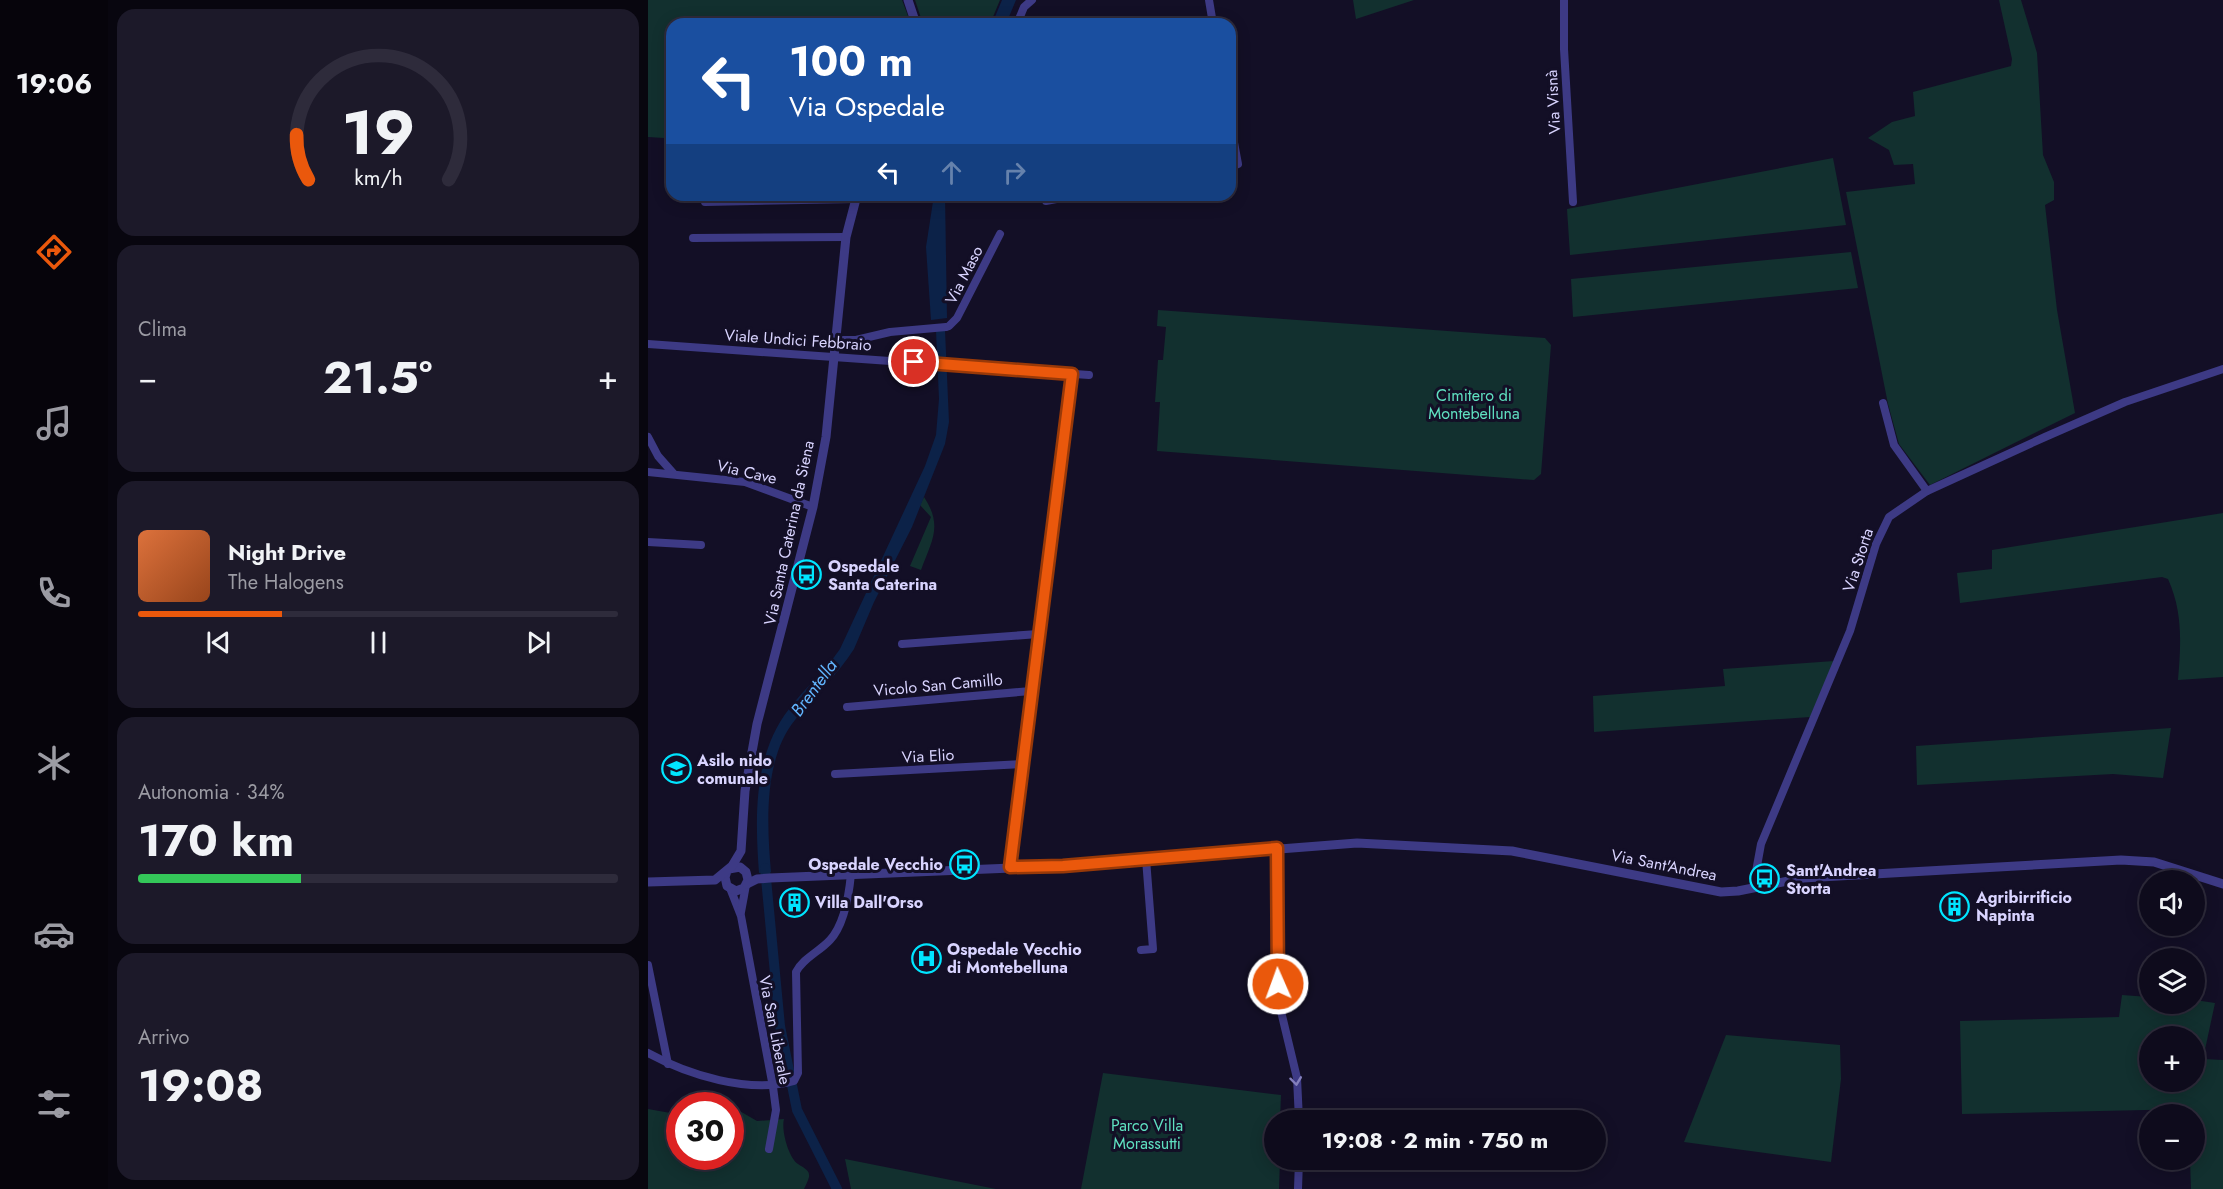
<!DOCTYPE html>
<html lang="it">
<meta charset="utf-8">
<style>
:root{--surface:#0e0b1c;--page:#1c1929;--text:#f1f3f6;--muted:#9b9ba3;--line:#2e2b3b;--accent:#ea580c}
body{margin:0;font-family:Jost,sans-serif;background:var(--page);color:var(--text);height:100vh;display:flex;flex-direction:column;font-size:22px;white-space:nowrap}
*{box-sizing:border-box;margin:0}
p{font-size:20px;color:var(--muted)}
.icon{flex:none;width:33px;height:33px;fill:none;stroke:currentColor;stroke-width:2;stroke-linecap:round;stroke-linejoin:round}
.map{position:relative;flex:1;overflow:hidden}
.sheet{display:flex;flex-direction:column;gap:9px;padding:9px;background:#08060f;width:540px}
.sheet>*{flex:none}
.top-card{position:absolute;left:18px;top:18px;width:570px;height:183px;border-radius:18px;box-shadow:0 3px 15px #0003,0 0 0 2px var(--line);background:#1a4fa0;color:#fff;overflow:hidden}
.controls{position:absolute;left:1491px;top:870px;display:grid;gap:12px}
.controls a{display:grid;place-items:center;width:66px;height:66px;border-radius:50%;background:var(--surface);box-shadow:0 3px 15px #0003,0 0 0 2px var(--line);font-size:30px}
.speed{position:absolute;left:18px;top:1092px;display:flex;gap:12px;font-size:30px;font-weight:700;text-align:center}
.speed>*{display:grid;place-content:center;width:78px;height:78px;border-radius:50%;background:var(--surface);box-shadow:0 3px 15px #0003,0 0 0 2px var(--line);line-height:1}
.speed .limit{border:9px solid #d22;background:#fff;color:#111}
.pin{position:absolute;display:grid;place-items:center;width:51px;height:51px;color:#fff;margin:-26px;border:3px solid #fff;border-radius:50%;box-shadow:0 2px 6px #0007}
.me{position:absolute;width:66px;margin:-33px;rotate:358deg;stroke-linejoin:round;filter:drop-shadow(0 0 4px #0008)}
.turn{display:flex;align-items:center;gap:21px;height:126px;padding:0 24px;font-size:27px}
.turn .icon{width:78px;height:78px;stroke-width:2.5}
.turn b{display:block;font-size:42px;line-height:51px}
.lanes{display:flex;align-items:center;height:57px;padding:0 24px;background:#0003;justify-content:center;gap:30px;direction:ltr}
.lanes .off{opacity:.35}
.big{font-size:45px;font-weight:700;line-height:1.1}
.sheet .tile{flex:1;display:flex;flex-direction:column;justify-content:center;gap:9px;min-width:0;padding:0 21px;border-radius:18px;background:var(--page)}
.sheet .dial{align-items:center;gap:0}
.dial svg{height:156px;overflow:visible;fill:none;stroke:var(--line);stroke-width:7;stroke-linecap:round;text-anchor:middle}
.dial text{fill:var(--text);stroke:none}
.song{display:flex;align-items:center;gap:18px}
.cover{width:72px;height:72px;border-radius:9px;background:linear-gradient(135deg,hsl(20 70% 55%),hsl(20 70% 35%))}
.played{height:6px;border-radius:3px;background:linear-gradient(90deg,var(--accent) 30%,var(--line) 30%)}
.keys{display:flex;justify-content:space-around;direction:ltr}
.heat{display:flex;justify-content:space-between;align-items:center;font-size:33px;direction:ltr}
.charge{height:9px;border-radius:4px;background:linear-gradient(90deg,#34c759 34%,var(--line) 0)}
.trip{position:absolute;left:616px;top:1110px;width:342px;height:60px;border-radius:30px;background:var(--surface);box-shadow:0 3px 15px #0003,0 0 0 2px var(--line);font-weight:700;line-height:60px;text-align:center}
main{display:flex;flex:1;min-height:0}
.tabs{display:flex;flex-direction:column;width:108px;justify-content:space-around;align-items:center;background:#06040b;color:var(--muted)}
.tabs .icon{width:42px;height:42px}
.tabs .current{color:var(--accent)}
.tabs b{font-size:27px;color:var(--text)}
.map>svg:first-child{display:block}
.green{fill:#12302f;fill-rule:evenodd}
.water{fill:#0c2248}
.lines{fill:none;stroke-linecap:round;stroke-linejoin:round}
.canal{stroke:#0c2248;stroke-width:10}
.minor{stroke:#3d3a85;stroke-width:8}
.tertiary{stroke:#3d3a85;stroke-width:9}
.oneway{stroke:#837fbc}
.route-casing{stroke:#983908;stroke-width:15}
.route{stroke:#ea580c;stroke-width:10}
.labels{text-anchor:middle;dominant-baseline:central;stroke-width:6;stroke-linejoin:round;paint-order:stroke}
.street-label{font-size:16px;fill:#d9d4ff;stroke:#130f26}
.park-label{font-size:16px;fill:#5fe0c0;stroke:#130f26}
.poi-label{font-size:16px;font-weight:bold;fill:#d9d4ff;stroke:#130f26;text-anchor:start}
.water-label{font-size:18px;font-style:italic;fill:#62b6ff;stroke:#130f26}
</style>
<main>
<nav class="tabs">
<b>19:06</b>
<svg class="icon current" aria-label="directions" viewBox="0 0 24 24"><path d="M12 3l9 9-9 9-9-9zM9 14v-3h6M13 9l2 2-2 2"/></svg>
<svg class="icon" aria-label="music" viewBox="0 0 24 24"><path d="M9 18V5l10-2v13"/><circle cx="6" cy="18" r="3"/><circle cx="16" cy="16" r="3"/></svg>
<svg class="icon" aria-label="phone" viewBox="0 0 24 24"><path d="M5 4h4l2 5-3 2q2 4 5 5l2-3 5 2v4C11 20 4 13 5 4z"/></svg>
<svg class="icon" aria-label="climate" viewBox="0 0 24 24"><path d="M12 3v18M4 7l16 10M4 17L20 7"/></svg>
<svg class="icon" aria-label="car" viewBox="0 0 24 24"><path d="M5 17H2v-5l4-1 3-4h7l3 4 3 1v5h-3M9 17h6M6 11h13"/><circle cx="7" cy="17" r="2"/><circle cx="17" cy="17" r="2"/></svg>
<svg class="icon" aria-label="filters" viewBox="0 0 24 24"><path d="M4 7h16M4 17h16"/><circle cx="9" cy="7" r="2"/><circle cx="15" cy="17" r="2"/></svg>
</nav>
<section class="sheet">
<div class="tile dial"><svg viewBox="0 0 100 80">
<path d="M14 69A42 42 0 1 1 86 69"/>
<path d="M14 69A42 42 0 0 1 8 46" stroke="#ea580c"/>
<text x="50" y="56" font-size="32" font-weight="700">19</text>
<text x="50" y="72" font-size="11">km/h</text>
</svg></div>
<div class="tile"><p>Clima</p>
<div class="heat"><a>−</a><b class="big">21.5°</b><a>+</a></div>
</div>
<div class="tile">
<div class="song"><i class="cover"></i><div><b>Night Drive</b><p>The Halogens</p></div></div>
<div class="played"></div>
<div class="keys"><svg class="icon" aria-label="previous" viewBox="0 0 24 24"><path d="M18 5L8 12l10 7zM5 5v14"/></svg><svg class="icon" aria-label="pause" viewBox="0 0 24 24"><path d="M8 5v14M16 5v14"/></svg><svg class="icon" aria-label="next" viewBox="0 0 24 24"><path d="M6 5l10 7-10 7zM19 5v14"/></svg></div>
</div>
<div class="tile"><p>Autonomia · 34%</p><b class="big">170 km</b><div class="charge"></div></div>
<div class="tile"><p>Arrivo</p><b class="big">19:08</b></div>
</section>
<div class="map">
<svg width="1575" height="1189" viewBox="0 0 1575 1189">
<rect width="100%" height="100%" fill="#130f26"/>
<!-- green -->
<g class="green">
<path d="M 0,0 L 254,0 L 263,24 L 24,24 L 24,161 L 16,138 L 0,137 Z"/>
<path d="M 267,0 L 352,0 L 342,24 L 275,24 Z"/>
<path d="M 705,0 L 766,0 L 708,19 Z"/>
<path d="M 1351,0 L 1373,0 L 1389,53 L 1395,155 L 1406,182 L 1406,200 L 1397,205 L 1409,310 L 1427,413 L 1282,485 L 1251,444 L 1240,404 L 1198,192 L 1267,184 L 1265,164 L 1246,165 L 1241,150 L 1220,138 L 1244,122 L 1267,116 L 1265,92 L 1363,66 L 1364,59 Z"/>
<path d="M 1185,158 L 1198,225 L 922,255 L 919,209 Z"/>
<path d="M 1203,252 L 1210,288 L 925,317 L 923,279 Z"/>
<path d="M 510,310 L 897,338 L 903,345 L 893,474 L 886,480 L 509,451 L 512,402 L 507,402 L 510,360 L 515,360 L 518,327 L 509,326 Z"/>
<path d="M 276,497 C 295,526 284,540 273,570 L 262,566 L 283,517 L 272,505 Z"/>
<path d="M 1575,513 L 1575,677 L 1530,680 C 1533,644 1535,612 1520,579 L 1514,577 L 1312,603 L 1309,573 L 1344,569 L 1344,550 Z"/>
<path d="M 1186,661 L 1162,717 L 946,732 L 945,696 L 1077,686 L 1075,669 Z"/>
<path d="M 1523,728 L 1515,778 L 1465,774 L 1269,785 L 1268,746 Z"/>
<path d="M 1474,995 L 1501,997 L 1502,1004 L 1546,1004 L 1547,1000 L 1567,1003 L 1555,1059 L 1575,1060 L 1575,1189 L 1543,1189 L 1542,1160 L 1546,1160 L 1546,1114 L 1543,1114 L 1543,1109 L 1314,1114 L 1312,1021 L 1471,1017 ZM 1502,1036 L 1546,1036 L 1546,1082 L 1502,1082 Z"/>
<path d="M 1078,1035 L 1192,1045 L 1193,1079 L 1183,1162 L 1036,1142 Z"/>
<path d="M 455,1073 L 633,1095 L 632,1120 L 627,1120 L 627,1160 L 632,1160 L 631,1189 L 433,1189 Z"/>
<path d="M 83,1106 L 109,1121 L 136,1119 C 133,1129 140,1157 150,1164 C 163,1172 164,1173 156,1189 L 0,1189 L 0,1109 L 28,1114 L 31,1112 L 32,1156 L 82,1156 Z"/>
<path d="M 197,1159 L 348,1189 L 203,1189 Z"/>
</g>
<!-- water -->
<g class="water">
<path d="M 354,0 L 368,0 L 358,24 L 344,24 Z"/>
<path d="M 286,195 L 297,195 L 299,318 L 283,320 L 278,247 Z"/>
<path d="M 297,330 L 301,422 L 297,444 L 264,527 L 226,602 L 206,649 C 189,676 166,696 147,720 C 115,759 119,826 123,872 L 111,873 C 107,818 105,755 141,709 C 157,688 177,671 192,649 L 277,466 L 288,435 L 291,399 L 288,331 Z"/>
</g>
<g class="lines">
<!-- canal -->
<path class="canal" d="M 117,868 L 132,1026 L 149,1110 L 189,1189"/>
<!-- minor -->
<g class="minor">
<path d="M 561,0 L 565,24"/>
<path d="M 916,0 L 916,49 L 925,202"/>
<path d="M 369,24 L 376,7 L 384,0"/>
<path d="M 582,121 L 590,164 L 582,166"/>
<path d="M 398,201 L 429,195"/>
<path d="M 57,202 L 207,199"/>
<path d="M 45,238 L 198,237"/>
<path d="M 301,326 L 309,318 L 352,234"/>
<path d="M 189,340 L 208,340 L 242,332 L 298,327"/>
<path d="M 0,344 L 441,375"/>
<path d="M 1235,403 L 1246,445 L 1279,491"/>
<path d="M 0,437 L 10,456 L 25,473"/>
<path d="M 0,472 L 97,482 L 165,507"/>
<path d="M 0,542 L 53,545"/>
<path d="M 254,644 L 390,634"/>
<path d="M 199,707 L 383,691"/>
<path d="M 187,774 L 374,764"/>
<path d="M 629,848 L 628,965 L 631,1003 L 649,1078 L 651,1120"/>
<path d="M 362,867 L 424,374"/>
<path d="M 82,888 L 93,916 L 125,1087 L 128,1110 L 121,1149"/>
<path d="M 1105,888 L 1113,844 L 1202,631 L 1228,544 L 1241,517 L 1279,491 L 1397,437 L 1477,402 L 1575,369"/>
<path d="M 93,912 L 98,885"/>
<path d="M 493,950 L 505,949 L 498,859"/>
<path d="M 0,965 L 20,1064"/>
<path d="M 0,1053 C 40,1075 101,1094 146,1081 L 150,1073 L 148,972 C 155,958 171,952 182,940 C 196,925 201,895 203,874"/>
<path d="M 650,1189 L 651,1160"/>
</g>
<!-- tertiary -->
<g class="tertiary">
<path d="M 260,0 L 268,24"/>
<path d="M 79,871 L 77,877 L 79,886 L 88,891 L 96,888 L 100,880 L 98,872 L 92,867 L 81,869"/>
<path d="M 0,882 L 67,880 L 84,866 L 93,851 L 97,791 L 109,724 L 165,507 L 178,437 L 198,237 L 209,195"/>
<path d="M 99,884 L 109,879 L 122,878 L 409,866 L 709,843 L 864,851 L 1073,892 L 1090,891 L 1155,878 L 1473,860 L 1506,862 L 1575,884"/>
</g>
</g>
<!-- one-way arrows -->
<defs><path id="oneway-chevron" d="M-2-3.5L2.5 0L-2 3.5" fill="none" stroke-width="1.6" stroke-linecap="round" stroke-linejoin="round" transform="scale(1.5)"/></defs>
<use class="oneway" href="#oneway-chevron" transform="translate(648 1081) rotate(83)"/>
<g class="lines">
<defs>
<path id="route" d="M 266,362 L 424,374 L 362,867 L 415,866 L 629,848 L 630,984"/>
</defs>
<!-- route casing -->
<use href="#route" class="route-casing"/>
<!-- route -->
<use href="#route" class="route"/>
</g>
<!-- icons -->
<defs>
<symbol id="bus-ring" viewBox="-11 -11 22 22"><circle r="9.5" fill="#130f26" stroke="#00e5ff" stroke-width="1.5"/><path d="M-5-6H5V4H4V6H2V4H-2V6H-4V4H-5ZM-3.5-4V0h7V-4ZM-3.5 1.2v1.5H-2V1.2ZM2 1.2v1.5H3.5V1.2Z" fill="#00e5ff"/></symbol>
<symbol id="school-ring" viewBox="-11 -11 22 22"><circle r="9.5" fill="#130f26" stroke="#00e5ff" stroke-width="1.5"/><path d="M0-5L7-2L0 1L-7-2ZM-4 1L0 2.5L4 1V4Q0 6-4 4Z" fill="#00e5ff"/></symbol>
<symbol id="building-ring" viewBox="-11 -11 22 22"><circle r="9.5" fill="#130f26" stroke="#00e5ff" stroke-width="1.5"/><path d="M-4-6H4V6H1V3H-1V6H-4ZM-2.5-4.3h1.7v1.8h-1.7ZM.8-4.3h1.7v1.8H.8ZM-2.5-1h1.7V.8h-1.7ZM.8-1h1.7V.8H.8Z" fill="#00e5ff"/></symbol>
<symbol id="hospital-ring" viewBox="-11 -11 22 22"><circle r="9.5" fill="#130f26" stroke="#00e5ff" stroke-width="1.5"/><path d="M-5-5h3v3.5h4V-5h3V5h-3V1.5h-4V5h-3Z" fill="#00e5ff"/></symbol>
</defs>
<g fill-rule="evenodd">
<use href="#bus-ring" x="142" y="558" width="33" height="33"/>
<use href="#school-ring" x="12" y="752" width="33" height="33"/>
<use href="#bus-ring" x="300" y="848" width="33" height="33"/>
<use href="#bus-ring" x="1100" y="862" width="33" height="33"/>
<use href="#building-ring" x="130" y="886" width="33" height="33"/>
<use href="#building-ring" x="1290" y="890" width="33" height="33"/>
<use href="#hospital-ring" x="262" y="942" width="33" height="33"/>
</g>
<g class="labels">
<!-- street labels -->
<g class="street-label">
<text transform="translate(905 102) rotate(-93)">Via Visnà</text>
<text transform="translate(316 275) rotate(-63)">Via Maso</text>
<text transform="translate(150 340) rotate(4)">Viale Undici Febbraio</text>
<text transform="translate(99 472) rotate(13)">Via Cave</text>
<text transform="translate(141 533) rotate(-78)">Via Santa Caterina da Siena</text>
<text transform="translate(1210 560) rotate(-72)">Via Storta</text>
<text transform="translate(290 685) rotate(-5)">Vicolo San Camillo</text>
<text transform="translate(280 756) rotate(-3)">Via Elio</text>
<text transform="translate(1016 865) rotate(11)">Via Sant'Andrea</text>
<text transform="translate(127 1030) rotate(79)">Via San Liberale</text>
</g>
<!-- park labels -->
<g class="park-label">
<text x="826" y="395">Cimitero di<tspan x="826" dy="18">Montebelluna</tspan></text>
<text x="499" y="1125">Parco Villa<tspan x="499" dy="18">Morassutti</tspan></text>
</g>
<!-- poi labels -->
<g class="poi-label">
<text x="180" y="566">Ospedale<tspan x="180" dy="18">Santa Caterina</tspan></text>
<text x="49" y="760">Asilo nido<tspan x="49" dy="18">comunale</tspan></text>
<text x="295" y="864" text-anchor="end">Ospedale Vecchio</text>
<text x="1138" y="870">Sant'Andrea<tspan x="1138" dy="18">Storta</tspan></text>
<text x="1328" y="897">Agribirrificio<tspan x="1328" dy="18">Napinta</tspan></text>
<text x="167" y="902">Villa Dall'Orso</text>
<text x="299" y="949">Ospedale Vecchio<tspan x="299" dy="18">di Montebelluna</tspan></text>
</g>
<!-- water labels -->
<g class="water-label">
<text transform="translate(166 688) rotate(-54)">Brentella</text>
</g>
</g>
</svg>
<div class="controls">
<a><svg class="icon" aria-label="sound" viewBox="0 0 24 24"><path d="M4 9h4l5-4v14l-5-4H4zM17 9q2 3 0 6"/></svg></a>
<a><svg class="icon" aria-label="layers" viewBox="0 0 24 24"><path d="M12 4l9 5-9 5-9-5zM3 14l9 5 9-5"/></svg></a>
<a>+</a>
<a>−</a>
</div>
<div class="speed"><div class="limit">30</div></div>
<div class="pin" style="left:266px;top:362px;background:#d93025"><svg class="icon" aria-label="arrive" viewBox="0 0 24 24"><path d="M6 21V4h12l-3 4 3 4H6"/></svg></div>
<svg class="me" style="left:630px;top:984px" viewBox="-20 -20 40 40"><circle r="17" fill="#ea580c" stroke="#fff" stroke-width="3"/><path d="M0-11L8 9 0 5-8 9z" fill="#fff"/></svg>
<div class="trip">19:08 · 2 min · 750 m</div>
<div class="top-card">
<div class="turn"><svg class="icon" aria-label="left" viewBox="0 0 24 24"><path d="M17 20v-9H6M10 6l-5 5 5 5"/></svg><div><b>100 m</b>Via Ospedale</div></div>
<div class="lanes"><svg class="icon" aria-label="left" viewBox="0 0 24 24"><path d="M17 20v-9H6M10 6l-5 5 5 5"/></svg><svg class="icon off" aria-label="ahead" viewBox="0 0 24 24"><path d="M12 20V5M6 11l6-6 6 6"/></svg><svg class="icon off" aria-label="right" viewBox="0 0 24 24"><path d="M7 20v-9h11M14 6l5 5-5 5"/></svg></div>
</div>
</div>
</main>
